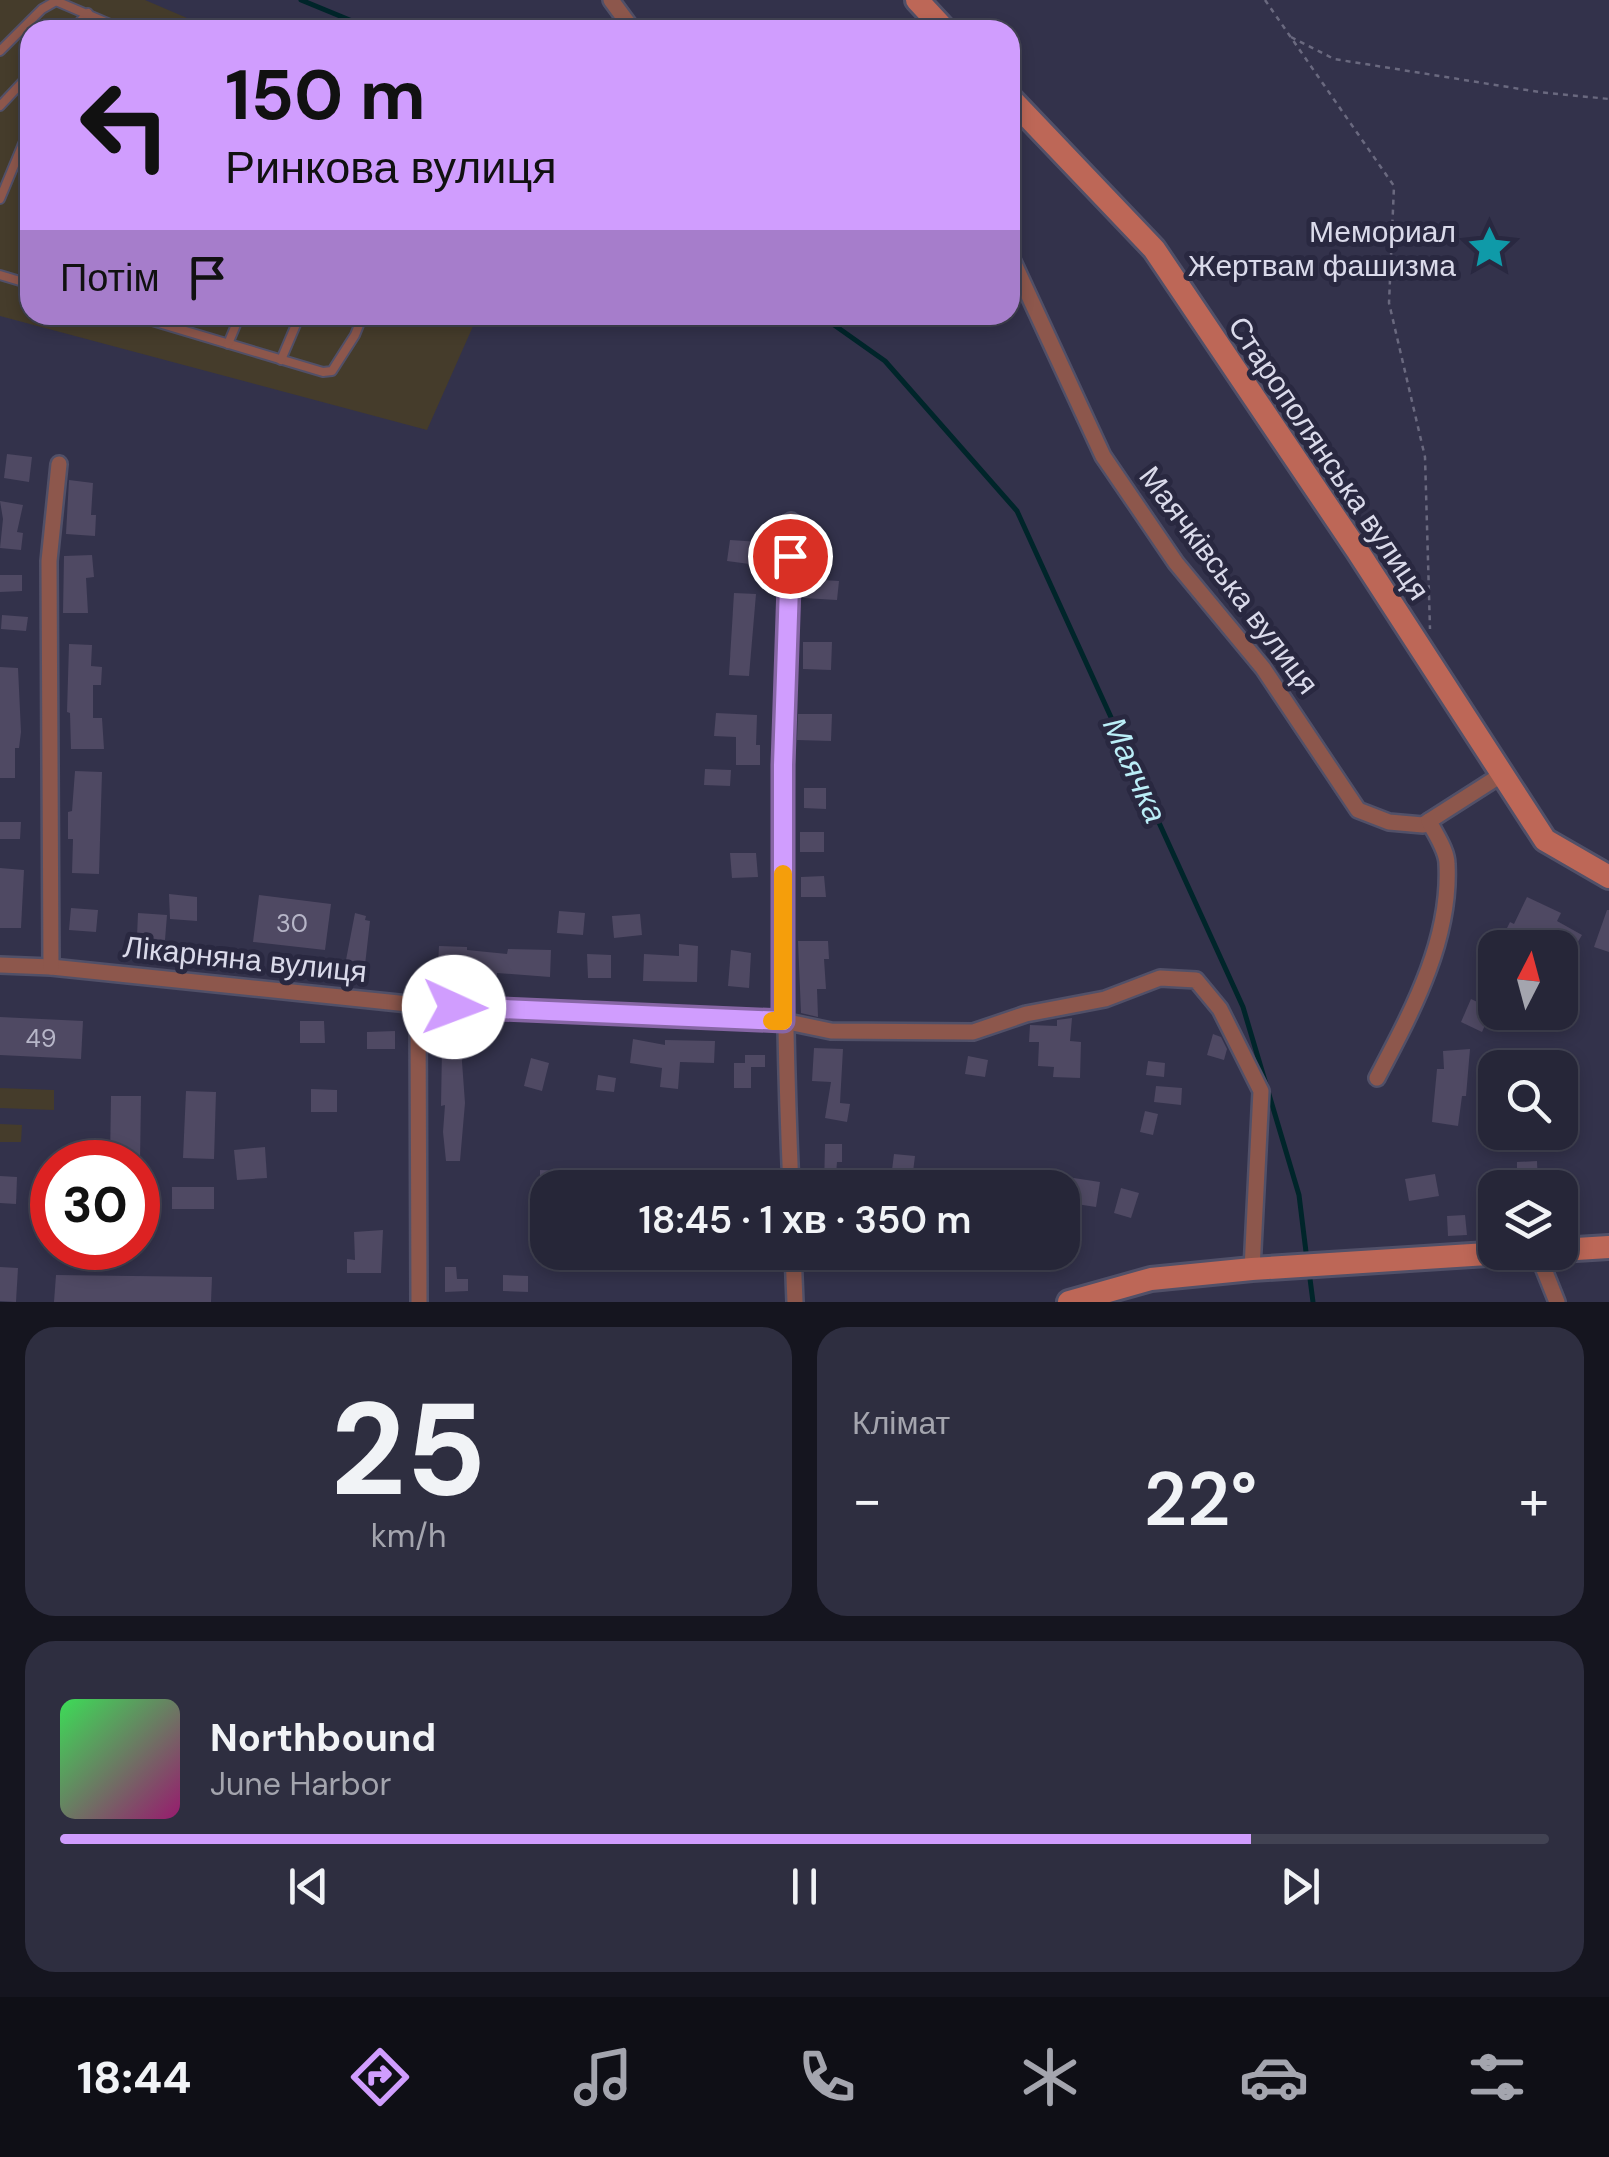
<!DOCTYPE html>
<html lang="uk">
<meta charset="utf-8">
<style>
:root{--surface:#262638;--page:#2e2e40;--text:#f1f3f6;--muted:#a4a5ae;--line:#424353;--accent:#d09dfe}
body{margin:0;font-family:"DM Sans",sans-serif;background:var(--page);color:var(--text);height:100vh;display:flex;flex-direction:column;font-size:38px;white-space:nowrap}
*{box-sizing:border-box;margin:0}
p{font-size:32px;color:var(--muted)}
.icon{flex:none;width:55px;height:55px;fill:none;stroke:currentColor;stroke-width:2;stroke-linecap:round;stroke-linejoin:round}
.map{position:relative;height:1302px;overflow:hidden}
.details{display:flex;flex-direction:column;gap:25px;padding:25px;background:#15151f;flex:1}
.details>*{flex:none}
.hud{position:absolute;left:20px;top:20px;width:1000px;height:305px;border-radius:30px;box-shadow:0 5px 15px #0003,0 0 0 2px var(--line);background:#d09dfe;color:#111;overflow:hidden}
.needle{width:65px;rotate:6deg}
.buttons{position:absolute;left:1478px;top:930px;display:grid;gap:20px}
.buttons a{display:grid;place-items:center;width:100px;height:100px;border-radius:20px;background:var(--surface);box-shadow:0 5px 15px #0003,0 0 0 2px var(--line);font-size:50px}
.speed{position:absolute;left:30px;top:1140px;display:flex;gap:20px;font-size:50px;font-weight:700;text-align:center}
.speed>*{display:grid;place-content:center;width:130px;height:130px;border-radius:50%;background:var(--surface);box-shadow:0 5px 15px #0003,0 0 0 2px var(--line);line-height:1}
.speed .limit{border:15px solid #d22;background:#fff;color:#111}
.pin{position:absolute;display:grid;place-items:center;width:85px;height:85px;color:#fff;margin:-42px;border:5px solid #fff;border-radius:50%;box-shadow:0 2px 10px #0007}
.me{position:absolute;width:110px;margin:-55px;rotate:92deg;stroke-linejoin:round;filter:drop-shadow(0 0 8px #0008)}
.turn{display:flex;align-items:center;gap:35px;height:210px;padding:0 40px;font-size:45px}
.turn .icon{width:130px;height:130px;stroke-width:2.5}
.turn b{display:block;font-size:70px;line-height:85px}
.then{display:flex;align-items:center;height:95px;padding:0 40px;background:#0003;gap:20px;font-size:38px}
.big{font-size:75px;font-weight:600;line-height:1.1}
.details .widget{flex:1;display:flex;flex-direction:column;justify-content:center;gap:15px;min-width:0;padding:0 35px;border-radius:30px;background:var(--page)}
.details .dial{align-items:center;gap:0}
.dial b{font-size:130px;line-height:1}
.song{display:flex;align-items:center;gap:30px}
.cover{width:120px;height:120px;border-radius:15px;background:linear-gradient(135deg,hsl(130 70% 55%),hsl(320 70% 35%))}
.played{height:10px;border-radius:5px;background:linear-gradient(90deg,var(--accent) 80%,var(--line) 80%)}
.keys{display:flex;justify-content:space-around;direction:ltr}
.heat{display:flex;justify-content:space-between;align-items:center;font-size:55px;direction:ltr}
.details .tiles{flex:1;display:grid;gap:25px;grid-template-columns:1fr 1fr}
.widget:last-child{grid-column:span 2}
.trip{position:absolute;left:530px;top:1170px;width:550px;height:100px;border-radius:30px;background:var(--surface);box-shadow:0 5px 15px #0003,0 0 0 2px var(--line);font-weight:600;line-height:100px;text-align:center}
.dock{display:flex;height:160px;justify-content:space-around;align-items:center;background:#0f0f16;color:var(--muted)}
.dock .icon{width:70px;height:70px}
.dock .current{color:var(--accent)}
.dock b{font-size:45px;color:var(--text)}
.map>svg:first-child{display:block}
.industrial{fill:#453c2b}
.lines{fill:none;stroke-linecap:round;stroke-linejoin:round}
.stream{stroke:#00252a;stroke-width:5}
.building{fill:#4f4963}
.lane-casing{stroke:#515068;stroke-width:12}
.street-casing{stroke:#515068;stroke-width:20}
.secondary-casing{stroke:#515068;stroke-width:28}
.path{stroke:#6a697f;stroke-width:2.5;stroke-dasharray:5 5;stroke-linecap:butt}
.lane{stroke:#8d574c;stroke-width:8}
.street{stroke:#8d574c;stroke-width:15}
.secondary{stroke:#bd6757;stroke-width:22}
.route-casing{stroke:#8766a5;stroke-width:25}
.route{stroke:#d09dfe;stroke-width:18}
.slow{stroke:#f59e0b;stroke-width:18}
.labels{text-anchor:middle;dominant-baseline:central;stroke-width:10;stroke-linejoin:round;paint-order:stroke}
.number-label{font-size:25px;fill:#b7b6c8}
.poi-label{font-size:30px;fill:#dadaea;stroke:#292840;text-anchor:end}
.street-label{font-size:30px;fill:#dadaea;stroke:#292840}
.water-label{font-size:32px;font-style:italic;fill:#baeef7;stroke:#292840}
</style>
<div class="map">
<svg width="1609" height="1302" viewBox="0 0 1609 1302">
<rect width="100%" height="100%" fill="#33324b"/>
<!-- industrial -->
<g class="industrial">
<path d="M 0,0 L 145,0 L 215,30 L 30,30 L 30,315 L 478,315 L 427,430 L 0,316 Z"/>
<path d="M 0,1088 L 54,1090 L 54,1110 L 0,1108 Z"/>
<path d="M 0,1124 L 22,1125 L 21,1142 L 0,1142 Z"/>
</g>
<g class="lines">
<!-- stream -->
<g class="stream">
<path d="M 301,0 L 374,30"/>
<path d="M 820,315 L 885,361 L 1017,511 L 1243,1007 L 1299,1195 L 1307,1260"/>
<path d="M 1309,1271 L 1313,1302"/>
</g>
</g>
<!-- building -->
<g class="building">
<path d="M 7,454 L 32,457 L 29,482 L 4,478 Z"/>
<path d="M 69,480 L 93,483 L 91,515 L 96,515 L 95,536 L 66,534 Z"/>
<path d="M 0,501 L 23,505 L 17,532 L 23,533 L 21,550 L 0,548 L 3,519 Z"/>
<path d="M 730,540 L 760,542 L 757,565 L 727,561 Z"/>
<path d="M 92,555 L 94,577 L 86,578 L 88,613 L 63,613 L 64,556 Z"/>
<path d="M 0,575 L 22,575 L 22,591 L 0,592 Z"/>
<path d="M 804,579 L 839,581 L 837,600 L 803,598 Z"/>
<path d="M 734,593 L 756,594 L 749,676 L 729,675 Z"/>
<path d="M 2,615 L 28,617 L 26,631 L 1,629 Z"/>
<path d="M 803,642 L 832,642 L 831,670 L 803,669 Z"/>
<path d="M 69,644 L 92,645 L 91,666 L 102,667 L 101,685 L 93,685 L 93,718 L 102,718 L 104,749 L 71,749 L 70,713 L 67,712 Z"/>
<path d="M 0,667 L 18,668 L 21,732 L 19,748 L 15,748 L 15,778 L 0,778 Z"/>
<path d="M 716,713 L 757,715 L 756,745 L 760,745 L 760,765 L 736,765 L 736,737 L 714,736 Z"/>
<path d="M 798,714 L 832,714 L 831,741 L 797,740 Z"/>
<path d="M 705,769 L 731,770 L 730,786 L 704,785 Z"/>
<path d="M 75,771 L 102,772 L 99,874 L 72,873 L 73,839 L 68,839 L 68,812 L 72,811 Z"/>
<path d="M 804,788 L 826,788 L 826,809 L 804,808 Z"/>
<path d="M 0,822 L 21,822 L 20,839 L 0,839 Z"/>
<rect x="800" y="832" width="24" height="20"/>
<path d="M 730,853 L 756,853 L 758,877 L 732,878 Z"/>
<path d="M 0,868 L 24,870 L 21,928 L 0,928 Z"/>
<path d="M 824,876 L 826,897 L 801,897 L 801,877 Z"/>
<path d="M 169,894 L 197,897 L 197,921 L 170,919 Z"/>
<path d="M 259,895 L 331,904 L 325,950 L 253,942 Z"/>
<path d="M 1527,897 L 1561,913 L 1557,921 L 1582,935 L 1573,950 L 1542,933 L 1534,948 L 1515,948 L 1519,939 L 1505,932 L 1510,922 L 1514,924 Z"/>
<path d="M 71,908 L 98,910 L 96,932 L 69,930 Z"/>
<path d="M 1607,910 L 1609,910 L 1609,952 L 1594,947 Z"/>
<path d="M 559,911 L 585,913 L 583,935 L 557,933 Z"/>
<path d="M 138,913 L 167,915 L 165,940 L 137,937 Z"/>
<path d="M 355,913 L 366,916 L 365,920 L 370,921 L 365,965 L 346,960 Z"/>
<path d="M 640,914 L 642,935 L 614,938 L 612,916 Z"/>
<path d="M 798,941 L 828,941 L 829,959 L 824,959 L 826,989 L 817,989 L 818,1017 L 801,1013 Z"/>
<path d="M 679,944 L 698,946 L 697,982 L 643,981 L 644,954 L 679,956 Z"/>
<path d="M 439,946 L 467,947 L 467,950 L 507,954 L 508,949 L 551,950 L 550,977 L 497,973 L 497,976 L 480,974 L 480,968 L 438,965 Z"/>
<path d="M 731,950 L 751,953 L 749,988 L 728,986 Z"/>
<path d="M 587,954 L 611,955 L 611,978 L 588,978 Z"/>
<path d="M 1471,999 L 1492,1009 L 1482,1032 L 1461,1022 Z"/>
<path d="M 0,1017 L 83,1021 L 81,1059 L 0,1055 Z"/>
<path d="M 1072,1018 L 1070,1041 L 1081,1042 L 1080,1078 L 1053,1077 L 1054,1067 L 1038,1066 L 1039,1042 L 1029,1042 L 1030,1025 L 1057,1026 L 1057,1020 Z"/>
<path d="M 300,1021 L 324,1021 L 325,1043 L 300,1043 Z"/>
<path d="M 395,1031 L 395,1049 L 367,1049 L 367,1032 Z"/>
<path d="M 1213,1034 L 1221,1037 L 1227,1049 L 1224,1060 L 1207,1055 Z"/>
<path d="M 633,1039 L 665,1045 L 665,1040 L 715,1041 L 714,1063 L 680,1062 L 678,1089 L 660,1087 L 662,1068 L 630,1063 Z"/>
<path d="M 442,1048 L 461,1048 L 465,1103 L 460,1161 L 446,1161 L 443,1132 L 445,1105 L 441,1106 Z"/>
<path d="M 814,1048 L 843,1049 L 840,1103 L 850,1104 L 847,1122 L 825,1118 L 831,1082 L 812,1081 Z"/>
<path d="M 1470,1049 L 1466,1096 L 1462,1096 L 1458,1126 L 1432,1122 L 1437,1069 L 1444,1069 L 1443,1051 Z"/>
<path d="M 745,1055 L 765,1055 L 765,1067 L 751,1067 L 751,1088 L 734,1088 L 734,1063 L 745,1063 Z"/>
<path d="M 968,1056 L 988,1060 L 985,1077 L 965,1074 Z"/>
<path d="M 531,1058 L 549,1063 L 542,1091 L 524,1086 Z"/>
<path d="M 1148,1061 L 1165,1063 L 1164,1077 L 1146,1075 Z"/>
<path d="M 598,1075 L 616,1078 L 614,1092 L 596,1090 Z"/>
<path d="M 1156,1086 L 1182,1088 L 1181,1105 L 1154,1102 Z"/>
<path d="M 311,1089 L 337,1090 L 337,1112 L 311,1112 Z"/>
<path d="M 186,1091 L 216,1092 L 214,1159 L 183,1158 Z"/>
<path d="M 111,1096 L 141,1096 L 140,1162 L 110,1161 Z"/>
<path d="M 1145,1111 L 1158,1114 L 1153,1135 L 1140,1132 Z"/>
<path d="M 825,1144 L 842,1144 L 842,1162 L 837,1162 L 835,1188 L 824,1188 Z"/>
<path d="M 265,1147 L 267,1178 L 237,1180 L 234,1150 Z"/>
<path d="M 894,1154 L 915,1156 L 913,1172 L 892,1170 Z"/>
<path d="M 1537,1161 L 1538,1188 L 1517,1183 L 1517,1162 Z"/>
<path d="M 540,1170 L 620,1173 L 620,1188 L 540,1188 Z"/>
<rect x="736" y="1171" width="32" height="17"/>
<path d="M 936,1171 L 954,1176 L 951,1188 L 931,1188 Z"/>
<path d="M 1001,1172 L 1016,1174 L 1013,1188 L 998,1188 Z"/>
<path d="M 1435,1174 L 1439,1196 L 1409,1201 L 1405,1179 Z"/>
<path d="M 0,1176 L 17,1177 L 16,1204 L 0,1203 Z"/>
<path d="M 1067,1177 L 1100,1182 L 1096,1207 L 1063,1202 Z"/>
<path d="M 40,1180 L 52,1180 L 52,1205 L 39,1205 Z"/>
<rect x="172" y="1187" width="42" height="22"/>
<path d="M 1121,1188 L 1139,1193 L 1131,1218 L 1114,1213 Z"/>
<path d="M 1465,1215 L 1467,1235 L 1448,1236 L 1447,1216 Z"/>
<path d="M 383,1230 L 381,1273 L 347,1273 L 347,1259 L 355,1260 L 354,1232 Z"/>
<path d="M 0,1267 L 18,1268 L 16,1302 L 0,1301 Z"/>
<path d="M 445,1267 L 456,1267 L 457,1279 L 468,1279 L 468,1291 L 445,1292 Z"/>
<path d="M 56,1275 L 212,1277 L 211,1302 L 54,1302 Z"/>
<path d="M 503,1275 L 528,1276 L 528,1292 L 503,1291 Z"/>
</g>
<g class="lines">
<defs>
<g id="lane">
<path d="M 72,30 L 88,13"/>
<path d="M 0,51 L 42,9 L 56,1 L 124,30"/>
<path d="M 0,106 L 30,74"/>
<path d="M 0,199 L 30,127"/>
<path d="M 0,275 L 30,284"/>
<path d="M 132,315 L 323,372 L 332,371 L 355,335 L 363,315"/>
<path d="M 228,344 L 240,315"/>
<path d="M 281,360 L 300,315"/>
</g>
<g id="street">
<path d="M 611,0 L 633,30"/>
<path d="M 1010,255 L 1103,456 L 1176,563 L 1263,668 L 1358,810 L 1389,822 L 1423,825 L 1429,821"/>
<path d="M 791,521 C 784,744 781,965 791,1188"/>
<path d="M 0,965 L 51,967 L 418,1005 L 783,1021 L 831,1031 L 973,1032 L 1026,1014 L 1105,999 L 1160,978 L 1196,980 L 1220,1009 L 1261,1091 L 1252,1269"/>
<path d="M 51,967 L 49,561 L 59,464"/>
<path d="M 418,1005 L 419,1302"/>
<path d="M 1377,1078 C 1411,1013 1451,941 1447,864 C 1447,850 1435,834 1429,821 L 1501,775"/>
<path d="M 793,1252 L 795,1302"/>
<path d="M 1537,1252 L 1557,1302"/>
</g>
<g id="secondary">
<path d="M 917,0 L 945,30"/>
<path d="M 1010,98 L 1154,249 L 1357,550 L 1545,840 L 1609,877"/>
<path d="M 1560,1250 L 1609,1247"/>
<path d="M 1069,1302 L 1151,1279 L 1252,1269 L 1519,1252"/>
</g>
</defs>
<!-- lane casing -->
<use href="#lane" class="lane-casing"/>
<!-- street casing -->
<use href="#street" class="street-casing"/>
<!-- secondary casing -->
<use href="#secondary" class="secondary-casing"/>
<!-- path -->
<g class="path">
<path d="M 1265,0 L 1394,186 L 1389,303 L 1425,457 L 1430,629"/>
<path d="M 1291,37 L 1334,59 L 1539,92 L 1609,99"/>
</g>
<!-- lane -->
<use href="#lane" class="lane"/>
<!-- street -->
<use href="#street" class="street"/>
<!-- secondary -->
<use href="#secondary" class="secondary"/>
</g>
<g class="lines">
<defs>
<path id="route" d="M 454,1007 L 783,1021 L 783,765 L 790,556"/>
</defs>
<!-- route casing -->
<use href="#route" class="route-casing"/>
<!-- route -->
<use href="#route" class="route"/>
<!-- slow -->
<path class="slow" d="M 772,1021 L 783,1021 L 783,874"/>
</g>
<!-- icons -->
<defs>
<symbol id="sight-bare" viewBox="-9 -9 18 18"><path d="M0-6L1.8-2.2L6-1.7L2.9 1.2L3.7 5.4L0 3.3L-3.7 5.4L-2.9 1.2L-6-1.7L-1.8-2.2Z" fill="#0f9aa8" stroke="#292840" stroke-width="2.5" paint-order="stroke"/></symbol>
</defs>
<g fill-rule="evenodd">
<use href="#sight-bare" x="1458" y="216" width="63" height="63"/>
</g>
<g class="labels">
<!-- number labels -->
<g class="number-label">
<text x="292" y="923">30</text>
<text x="41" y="1038">49</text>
</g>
<!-- poi labels -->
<g class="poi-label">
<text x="1456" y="231">Мемориал<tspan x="1456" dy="34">Жертвам фашизма</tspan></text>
</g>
<!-- street labels -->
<g class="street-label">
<text transform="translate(1329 458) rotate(56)">Старополянська вулиця</text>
<text transform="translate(1229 580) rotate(53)">Маячківська вулиця</text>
<text transform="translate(245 959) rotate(6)">Лікарняна вулиця</text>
</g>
<!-- water labels -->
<g class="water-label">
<text transform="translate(1135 770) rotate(66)">Маячка</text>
</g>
</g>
</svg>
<div class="buttons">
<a><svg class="needle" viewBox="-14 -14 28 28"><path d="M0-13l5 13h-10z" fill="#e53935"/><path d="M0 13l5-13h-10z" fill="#a4a5ae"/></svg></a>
<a><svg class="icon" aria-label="search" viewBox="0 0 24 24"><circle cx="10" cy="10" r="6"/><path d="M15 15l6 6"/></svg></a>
<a><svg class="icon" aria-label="layers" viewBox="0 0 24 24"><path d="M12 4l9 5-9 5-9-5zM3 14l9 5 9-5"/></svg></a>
</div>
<div class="speed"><div class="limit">30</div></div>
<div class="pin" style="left:790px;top:556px;background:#d93025"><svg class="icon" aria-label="arrive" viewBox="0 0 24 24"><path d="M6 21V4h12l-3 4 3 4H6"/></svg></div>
<svg class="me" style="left:454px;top:1007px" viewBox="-20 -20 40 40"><circle r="19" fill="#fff"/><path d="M0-13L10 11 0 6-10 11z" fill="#d09dfe"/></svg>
<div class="trip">18:45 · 1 хв · 350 m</div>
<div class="hud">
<div class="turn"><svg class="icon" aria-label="left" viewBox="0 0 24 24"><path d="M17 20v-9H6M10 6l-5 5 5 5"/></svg><div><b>150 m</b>Ринкова вулиця</div></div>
<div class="then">Потім<svg class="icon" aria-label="arrive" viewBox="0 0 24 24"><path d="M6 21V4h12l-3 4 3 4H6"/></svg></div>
</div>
</div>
<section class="details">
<div class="tiles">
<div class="widget dial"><b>25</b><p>km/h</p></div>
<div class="widget"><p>Клімат</p>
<div class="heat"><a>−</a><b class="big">22°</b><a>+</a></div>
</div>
<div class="widget">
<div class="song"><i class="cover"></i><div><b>Northbound</b><p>June Harbor</p></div></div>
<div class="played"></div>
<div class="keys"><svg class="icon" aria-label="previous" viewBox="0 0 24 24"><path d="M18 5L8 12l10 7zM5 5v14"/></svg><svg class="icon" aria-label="pause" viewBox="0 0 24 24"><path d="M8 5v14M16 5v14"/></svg><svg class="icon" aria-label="next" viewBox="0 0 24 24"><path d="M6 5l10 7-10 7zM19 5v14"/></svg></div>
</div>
</div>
</section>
<nav class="dock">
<b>18:44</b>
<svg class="icon current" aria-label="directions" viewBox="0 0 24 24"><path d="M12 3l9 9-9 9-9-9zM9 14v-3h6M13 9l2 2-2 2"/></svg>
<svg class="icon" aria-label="music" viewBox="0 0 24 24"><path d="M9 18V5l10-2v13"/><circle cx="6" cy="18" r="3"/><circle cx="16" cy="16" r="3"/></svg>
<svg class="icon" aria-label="phone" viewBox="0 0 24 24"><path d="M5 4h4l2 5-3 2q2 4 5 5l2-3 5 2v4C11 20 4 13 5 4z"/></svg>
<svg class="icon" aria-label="climate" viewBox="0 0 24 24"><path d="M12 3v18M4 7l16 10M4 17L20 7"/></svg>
<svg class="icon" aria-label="car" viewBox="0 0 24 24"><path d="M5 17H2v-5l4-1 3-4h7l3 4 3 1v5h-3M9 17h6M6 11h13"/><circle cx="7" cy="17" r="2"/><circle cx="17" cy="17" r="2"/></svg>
<svg class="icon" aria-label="filters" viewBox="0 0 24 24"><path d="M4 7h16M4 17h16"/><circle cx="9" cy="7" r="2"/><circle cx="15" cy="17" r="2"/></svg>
</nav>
